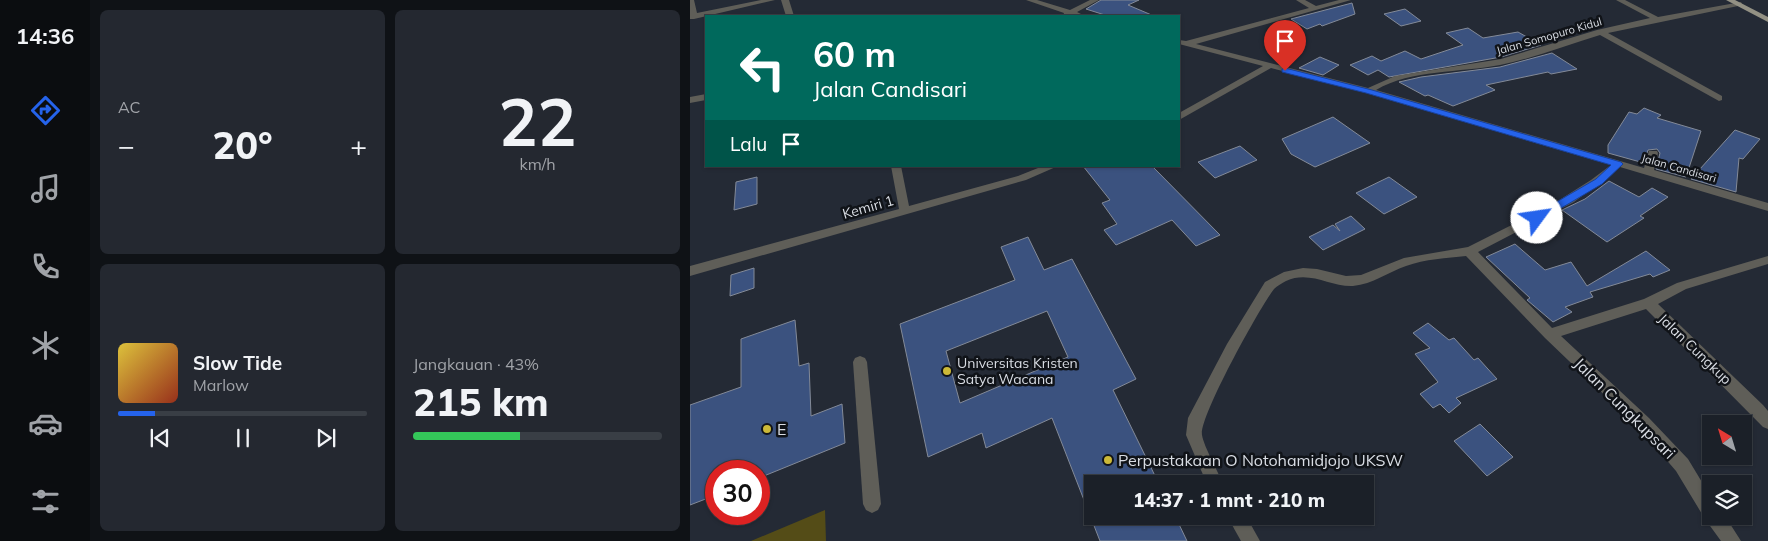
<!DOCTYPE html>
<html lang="id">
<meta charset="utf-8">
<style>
:root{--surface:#1b2028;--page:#242830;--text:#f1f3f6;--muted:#a0a3a8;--line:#393e45;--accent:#2563eb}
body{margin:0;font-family:Mulish,sans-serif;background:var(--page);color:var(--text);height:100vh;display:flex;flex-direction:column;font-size:19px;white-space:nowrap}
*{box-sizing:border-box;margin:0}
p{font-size:16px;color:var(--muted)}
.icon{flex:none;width:28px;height:28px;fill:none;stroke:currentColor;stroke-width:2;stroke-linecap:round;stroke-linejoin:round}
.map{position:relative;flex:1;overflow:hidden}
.drawer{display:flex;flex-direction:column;gap:10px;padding:10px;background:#0f1216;width:600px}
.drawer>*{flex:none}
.hud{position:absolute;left:15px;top:15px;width:475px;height:152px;border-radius:0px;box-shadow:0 1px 4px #0004,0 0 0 1px var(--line);background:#00695c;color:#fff;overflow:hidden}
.needle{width:32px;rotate:322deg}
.controls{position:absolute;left:1012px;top:415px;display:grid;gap:10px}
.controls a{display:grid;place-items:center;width:50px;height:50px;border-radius:0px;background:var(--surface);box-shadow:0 1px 4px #0004,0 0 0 1px var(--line);font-size:25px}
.speed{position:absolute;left:15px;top:460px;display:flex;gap:10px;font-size:25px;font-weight:700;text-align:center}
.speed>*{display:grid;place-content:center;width:65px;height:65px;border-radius:50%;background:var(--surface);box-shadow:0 1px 4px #0004,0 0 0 1px var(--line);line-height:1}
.speed .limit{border:8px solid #d22;background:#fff;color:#111}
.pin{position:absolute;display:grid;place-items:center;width:42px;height:42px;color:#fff;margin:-51px -21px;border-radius:50% 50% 50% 0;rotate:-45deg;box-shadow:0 0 5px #0007}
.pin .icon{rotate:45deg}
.me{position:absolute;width:55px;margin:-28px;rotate:59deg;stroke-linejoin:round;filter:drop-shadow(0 0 4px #0008)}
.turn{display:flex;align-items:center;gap:18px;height:105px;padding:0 25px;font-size:22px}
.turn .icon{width:65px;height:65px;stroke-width:2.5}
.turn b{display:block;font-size:35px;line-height:42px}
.then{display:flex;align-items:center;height:48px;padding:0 25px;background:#0003;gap:10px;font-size:19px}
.big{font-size:38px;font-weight:800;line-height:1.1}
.drawer .widget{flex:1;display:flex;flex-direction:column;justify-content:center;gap:8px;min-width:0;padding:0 18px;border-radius:8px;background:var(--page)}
.drawer .dial{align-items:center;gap:0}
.dial b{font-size:65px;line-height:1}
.song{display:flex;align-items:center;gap:15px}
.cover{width:60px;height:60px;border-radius:8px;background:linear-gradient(135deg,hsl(50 70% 55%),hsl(10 70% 35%))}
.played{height:5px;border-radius:2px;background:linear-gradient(90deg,var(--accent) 15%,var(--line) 15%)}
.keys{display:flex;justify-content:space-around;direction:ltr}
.heat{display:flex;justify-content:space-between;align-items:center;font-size:28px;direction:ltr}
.charge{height:8px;border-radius:4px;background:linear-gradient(90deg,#34c759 43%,var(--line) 0)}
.drawer .tiles{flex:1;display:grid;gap:10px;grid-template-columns:repeat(2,1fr)}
.trip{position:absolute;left:394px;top:475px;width:290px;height:50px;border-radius:0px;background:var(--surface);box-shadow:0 1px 4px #0004,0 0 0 1px var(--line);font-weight:800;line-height:50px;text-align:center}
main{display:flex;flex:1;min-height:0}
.dock{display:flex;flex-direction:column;width:90px;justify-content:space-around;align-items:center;background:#0b0d10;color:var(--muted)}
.dock .icon{width:35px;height:35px}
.dock .selected{color:var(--accent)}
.dock b{font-size:22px;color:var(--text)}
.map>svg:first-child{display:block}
.green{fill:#544c17}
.building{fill:#3b527f;stroke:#838a98;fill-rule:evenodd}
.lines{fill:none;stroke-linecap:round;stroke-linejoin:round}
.minor{fill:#5f5e58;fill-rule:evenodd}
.primary{fill:#939184;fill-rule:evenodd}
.route{fill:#2563eb;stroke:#184099}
.poi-dot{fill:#ccb938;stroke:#101318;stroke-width:2}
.labels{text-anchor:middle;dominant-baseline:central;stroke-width:5;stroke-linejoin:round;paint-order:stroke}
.far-street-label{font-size:11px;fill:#d9dde4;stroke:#101318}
.street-label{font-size:14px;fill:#d9dde4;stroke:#101318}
.poi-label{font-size:14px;fill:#d9dde4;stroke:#101318;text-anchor:start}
.near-street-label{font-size:16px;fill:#d9dde4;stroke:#101318}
.near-poi-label{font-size:16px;fill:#d9dde4;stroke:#101318;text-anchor:start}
</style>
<main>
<nav class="dock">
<b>14:36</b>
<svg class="icon selected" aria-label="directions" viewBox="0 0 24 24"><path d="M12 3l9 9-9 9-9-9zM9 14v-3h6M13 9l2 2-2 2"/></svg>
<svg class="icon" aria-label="music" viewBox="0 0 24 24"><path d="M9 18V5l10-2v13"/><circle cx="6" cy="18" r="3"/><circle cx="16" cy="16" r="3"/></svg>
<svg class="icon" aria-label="phone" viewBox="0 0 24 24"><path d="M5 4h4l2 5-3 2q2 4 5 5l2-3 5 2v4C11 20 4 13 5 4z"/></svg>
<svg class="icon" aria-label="climate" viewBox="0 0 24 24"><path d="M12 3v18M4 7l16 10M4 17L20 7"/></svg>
<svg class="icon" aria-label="car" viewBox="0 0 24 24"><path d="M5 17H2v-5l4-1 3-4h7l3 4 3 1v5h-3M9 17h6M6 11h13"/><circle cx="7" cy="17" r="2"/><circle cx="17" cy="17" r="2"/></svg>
<svg class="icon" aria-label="filters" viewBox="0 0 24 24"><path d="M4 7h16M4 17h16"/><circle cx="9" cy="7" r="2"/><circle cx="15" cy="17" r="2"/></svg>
</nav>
<section class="drawer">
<div class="tiles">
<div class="widget"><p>AC</p>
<div class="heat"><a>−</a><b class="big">20°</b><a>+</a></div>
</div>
<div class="widget dial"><b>22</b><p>km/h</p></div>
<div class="widget">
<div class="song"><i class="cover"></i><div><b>Slow Tide</b><p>Marlow</p></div></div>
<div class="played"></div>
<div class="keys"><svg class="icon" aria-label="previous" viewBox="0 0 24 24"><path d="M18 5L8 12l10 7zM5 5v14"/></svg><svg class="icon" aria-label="pause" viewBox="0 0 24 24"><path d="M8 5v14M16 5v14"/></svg><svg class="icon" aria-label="next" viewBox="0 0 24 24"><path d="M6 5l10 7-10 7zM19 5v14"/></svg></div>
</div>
<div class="widget"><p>Jangkauan · 43%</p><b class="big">215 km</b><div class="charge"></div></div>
</div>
</section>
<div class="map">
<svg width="1078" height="541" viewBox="0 0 1078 541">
<rect width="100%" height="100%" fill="#242a35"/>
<!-- green -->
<path class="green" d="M 135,510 L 136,541 L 61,541 Z"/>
<!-- building -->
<g class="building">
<path d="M 411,0 L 449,0 L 438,5 L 464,16 L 418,16 L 396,9 Z"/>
<path d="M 662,3 L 665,14 L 632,26 L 630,24 L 617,29 L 601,19 Z"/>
<path d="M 715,9 L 731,21 L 711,26 L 694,14 Z"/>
<path d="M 778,28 L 793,38 L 828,32 L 851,45 L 811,57 L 699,77 L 688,70 L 678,75 L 660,65 L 682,56 L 691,61 L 715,51 L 731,59 L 773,45 L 756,33 Z"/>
<path d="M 862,53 L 887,69 L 861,74 L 858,72 L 796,85 L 805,90 L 763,106 L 738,95 L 735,96 L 709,82 L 731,77 L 810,67 Z"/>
<path d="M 630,57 L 649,65 L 633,75 L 609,68 Z"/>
<path d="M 954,108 L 971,115 L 967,118 L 1011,131 L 996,177 L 966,169 L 970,153 L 967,149 L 958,150 L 954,163 L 918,153 L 918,145 L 939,112 L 947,114 Z"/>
<path d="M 643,117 L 680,143 L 625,167 L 601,154 L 592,139 Z"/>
<path d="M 1045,130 L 1070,139 L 1053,159 L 1049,158 L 1046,192 L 1001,179 Z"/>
<path d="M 550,146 L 567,160 L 525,178 L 508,162 Z"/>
<path d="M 393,166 L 462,166 L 530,235 L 506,246 L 482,220 L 426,245 L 414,230 L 427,224 L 412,203 L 420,200 Z"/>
<path d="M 67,177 L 67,204 L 44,210 L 46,182 Z"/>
<path d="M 699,177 L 727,197 L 694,214 L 666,193 Z"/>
<path d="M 919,181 L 949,197 L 962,188 L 978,197 L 950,216 L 954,218 L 917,242 L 872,210 L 895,199 Z"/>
<path d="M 661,216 L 675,229 L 633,250 L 619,237 L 643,225 L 650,231 L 645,224 Z"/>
<path d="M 338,237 L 354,270 L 382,259 L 446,379 L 423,390 L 469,484 L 402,484 L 402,516 L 485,516 L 497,541 L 410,541 L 362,418 L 296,448 L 292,433 L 238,457 L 210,324 L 325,280 L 311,247 ZM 357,311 L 378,357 L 270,403 L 256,351 Z"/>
<path d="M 825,244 L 855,270 L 881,262 L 897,286 L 956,251 L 980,270 L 963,277 L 960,274 L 900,292 L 903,297 L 875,307 L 882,312 L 863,322 L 837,300 L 840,298 L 796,257 Z"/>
<path d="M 64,268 L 64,288 L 40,296 L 41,275 Z"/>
<path d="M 105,320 L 109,366 L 119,363 L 121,416 L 152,404 L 155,443 L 69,478 L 69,471 L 26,471 L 26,495 L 0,505 L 0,405 L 51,387 L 51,339 Z"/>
<path d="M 738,323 L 759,340 L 764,338 L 784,360 L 788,358 L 807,379 L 766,398 L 771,403 L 759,413 L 750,404 L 743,408 L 730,394 L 748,382 L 725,354 L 740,348 L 723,333 Z"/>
<path d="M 790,424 L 823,457 L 797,476 L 764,441 Z"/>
</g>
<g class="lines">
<!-- minor -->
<g class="minor">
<path d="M 0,0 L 4,0 L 7,13 L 71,0 L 85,0 L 4,19 L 0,19 Z"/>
<path d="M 91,0 L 99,0 L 104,16 L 96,16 Z"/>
<path d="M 336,0 L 347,0 L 380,10 L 400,0 L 409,0 L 387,12 L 395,16 L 373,16 L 374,13 Z"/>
<path d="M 606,0 L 615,0 L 626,6 L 649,0 L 661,0 L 506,44 L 678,88 L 705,76 L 811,59 L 907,30 L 960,18 L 926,0 L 935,0 L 968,17 L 1051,2 L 1052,4 L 1048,6 L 918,33 L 1032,96 L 1032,100 L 1029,101 L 910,35 C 877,45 844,58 810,65 C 770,73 722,69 686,90 L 954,168 L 959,151 L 967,151 L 968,153 L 964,170 L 1078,203 L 1078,211 L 930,167 L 884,202 L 788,252 L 862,328 L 954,299 L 987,283 L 1078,256 L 1078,264 L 996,289 L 968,304 L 1073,405 L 1078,411 L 1078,429 L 1073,427 L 956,309 L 871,336 L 959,418 L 998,459 L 1021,497 L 1021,516 L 1035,516 L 1051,541 L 1031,541 L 1015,519 L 986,471 L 949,428 L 855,338 L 776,256 C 757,258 735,259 716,266 C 698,272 683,284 663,286 C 640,287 620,270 596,281 C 592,283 587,286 584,289 C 570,307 509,417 512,435 C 514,447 528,471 533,484 L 517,484 L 496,435 L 498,418 L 537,344 L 575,282 L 594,272 L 613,268 L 627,269 L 656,276 L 671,275 L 714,258 L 778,247 L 863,204 L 901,180 L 921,165 L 676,93 L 581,68 L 489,120 L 489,113 L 573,66 L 489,44 L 489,40 L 496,41 L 619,8 Z"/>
<path d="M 16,94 L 16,100 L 0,103 L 0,97 Z"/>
<path d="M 201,166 L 211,166 L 219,206 L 328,176 L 353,166 L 368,166 L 336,180 L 0,276 L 0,266 L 209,209 Z"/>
<path d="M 170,356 L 175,358 L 177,362 L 191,504 L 188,510 L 182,513 L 176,510 L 173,504 L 163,362 L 165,358 Z"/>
<path d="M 537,516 L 556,516 L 570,541 L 551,541 Z"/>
</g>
<!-- primary -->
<path class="primary" d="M 1036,0 L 1045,0 L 1078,17 L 1078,22 Z"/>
</g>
<!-- route -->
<path class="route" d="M 595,68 L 682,90 L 931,162 L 933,164 L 912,184 L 851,220 L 844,220 L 842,218 L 844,215 L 906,179 L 921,165 L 676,93 L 592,72 L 592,69 Z"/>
<!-- markers -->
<g class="poi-dot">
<circle cx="257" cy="371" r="5"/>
<circle cx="77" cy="429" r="5"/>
<circle cx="418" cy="460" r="5"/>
</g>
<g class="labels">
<!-- far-street labels -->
<g class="far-street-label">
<text transform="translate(859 36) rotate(-16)">Jalan Somopuro Kidul</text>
<text transform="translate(989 168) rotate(16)">Jalan Candisari</text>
</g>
<!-- street labels -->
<g class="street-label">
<text transform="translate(178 207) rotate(-16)">Kemiri 1</text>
<text transform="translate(1005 349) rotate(44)">Jalan Cungkup</text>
</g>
<!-- poi labels -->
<g class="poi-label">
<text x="267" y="363">Universitas Kristen<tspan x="267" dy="16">Satya Wacana</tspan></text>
</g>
<!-- near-street labels -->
<g class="near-street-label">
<text transform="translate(935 408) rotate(45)">Jalan Cungkupsari</text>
</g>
<!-- near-poi labels -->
<g class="near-poi-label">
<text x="87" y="429">E</text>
<text x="428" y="460">Perpustakaan O Notohamidjojo UKSW</text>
</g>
</g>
</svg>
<div class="controls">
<a><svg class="needle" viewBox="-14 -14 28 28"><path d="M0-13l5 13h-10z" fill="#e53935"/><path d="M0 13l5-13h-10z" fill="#a0a3a8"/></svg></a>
<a><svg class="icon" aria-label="layers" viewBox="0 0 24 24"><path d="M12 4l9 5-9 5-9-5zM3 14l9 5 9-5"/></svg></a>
</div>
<div class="speed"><div class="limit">30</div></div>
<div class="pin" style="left:595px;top:71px;background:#d93025"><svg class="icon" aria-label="arrive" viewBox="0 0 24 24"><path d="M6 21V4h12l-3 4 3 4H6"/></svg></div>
<svg class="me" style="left:847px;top:218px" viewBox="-20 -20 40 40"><circle r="19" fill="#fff"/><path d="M0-13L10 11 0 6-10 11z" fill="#2563eb"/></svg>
<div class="trip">14:37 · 1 mnt · 210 m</div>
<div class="hud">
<div class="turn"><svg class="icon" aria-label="left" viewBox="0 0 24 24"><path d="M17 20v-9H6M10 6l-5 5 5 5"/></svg><div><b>60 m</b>Jalan Candisari</div></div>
<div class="then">Lalu<svg class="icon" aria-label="arrive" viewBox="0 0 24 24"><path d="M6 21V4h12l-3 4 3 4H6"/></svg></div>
</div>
</div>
</main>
